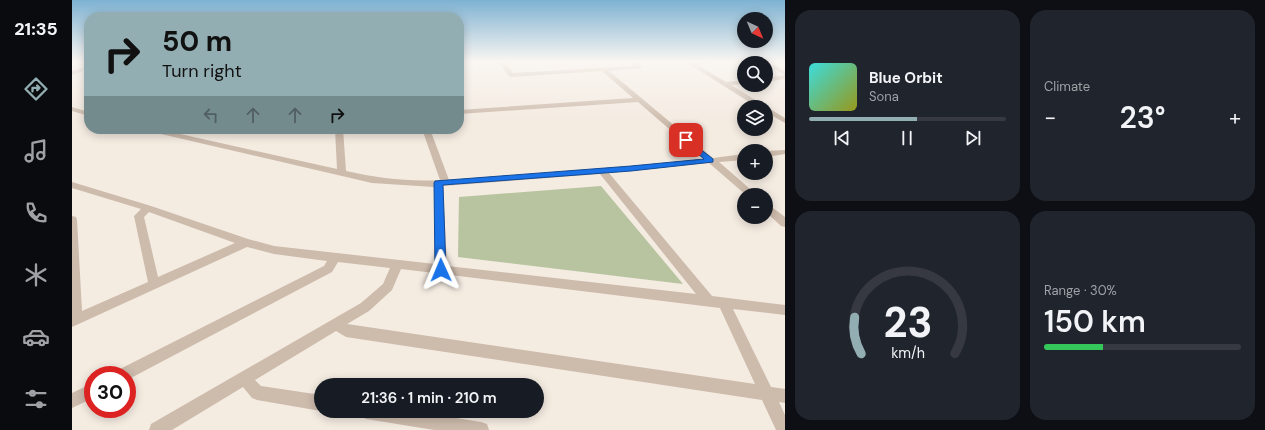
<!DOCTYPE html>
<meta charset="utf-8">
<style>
:root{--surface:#171b24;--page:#20242c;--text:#f1f3f6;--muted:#9ea1a6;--line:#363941;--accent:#92aeb2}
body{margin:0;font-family:"DM Sans",sans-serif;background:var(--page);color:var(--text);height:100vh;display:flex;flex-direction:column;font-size:15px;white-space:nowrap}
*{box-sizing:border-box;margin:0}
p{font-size:13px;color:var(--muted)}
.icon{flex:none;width:22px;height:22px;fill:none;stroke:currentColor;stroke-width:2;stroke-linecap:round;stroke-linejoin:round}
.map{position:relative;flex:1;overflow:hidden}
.drawer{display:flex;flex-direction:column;gap:10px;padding:10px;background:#0d0f14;width:480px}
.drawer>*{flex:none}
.top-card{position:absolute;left:12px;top:12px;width:380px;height:122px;border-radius:16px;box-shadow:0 2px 10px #0003;background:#92aeb2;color:#111;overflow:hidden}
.needle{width:26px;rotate:136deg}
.fabs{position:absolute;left:665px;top:12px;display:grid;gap:8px}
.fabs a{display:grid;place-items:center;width:36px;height:36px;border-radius:50%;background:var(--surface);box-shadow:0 2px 10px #0003;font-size:20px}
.speed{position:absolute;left:12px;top:366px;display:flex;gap:8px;font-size:20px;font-weight:700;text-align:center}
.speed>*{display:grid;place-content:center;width:52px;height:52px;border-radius:50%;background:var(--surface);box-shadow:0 2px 10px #0003;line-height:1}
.speed .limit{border:6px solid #d22;background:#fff;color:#111}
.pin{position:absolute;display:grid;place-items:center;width:34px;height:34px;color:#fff;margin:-17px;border-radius:8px;box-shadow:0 2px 6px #0006}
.me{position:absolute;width:44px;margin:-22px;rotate:359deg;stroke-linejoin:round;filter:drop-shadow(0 0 3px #0008)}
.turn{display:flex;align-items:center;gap:14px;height:84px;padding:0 12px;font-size:18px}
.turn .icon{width:52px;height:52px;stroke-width:2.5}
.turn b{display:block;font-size:28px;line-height:34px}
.lanes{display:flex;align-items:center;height:38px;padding:0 12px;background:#0003;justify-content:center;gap:20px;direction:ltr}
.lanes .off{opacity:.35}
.big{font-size:30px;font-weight:600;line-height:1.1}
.drawer .card{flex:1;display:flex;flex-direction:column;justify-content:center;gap:6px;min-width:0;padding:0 14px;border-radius:16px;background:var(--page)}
.drawer .dial{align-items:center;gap:0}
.dial svg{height:104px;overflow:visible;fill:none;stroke:var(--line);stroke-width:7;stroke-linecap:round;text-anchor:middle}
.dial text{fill:var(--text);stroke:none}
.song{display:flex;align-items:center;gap:12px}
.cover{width:48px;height:48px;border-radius:6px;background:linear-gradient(135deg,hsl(180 70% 55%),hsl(60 70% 35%))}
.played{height:4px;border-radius:2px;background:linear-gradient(90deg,var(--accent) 55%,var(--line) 55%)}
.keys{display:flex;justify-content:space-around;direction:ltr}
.heat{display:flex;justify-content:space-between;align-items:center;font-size:22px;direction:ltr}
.charge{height:6px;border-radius:3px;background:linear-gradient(90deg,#34c759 30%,var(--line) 0)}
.drawer .tiles{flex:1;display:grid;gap:10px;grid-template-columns:repeat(2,1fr)}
.trip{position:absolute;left:242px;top:378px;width:230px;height:40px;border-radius:20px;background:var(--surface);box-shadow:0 2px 10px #0003;font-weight:600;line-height:40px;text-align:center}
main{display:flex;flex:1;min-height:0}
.dock{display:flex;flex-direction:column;width:72px;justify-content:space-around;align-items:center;background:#090b0e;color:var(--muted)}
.dock .icon{width:28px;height:28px}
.dock .current{color:var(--accent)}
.dock b{font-size:18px;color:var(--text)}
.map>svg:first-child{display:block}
.green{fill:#b8c4a0}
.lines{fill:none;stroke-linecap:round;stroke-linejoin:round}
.minor{fill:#cdbbac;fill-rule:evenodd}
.route{fill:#1a73e8;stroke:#114b97}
</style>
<main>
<nav class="dock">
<b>21:35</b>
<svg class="icon current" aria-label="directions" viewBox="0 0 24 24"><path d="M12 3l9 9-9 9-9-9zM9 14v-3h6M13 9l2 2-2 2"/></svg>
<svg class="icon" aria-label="music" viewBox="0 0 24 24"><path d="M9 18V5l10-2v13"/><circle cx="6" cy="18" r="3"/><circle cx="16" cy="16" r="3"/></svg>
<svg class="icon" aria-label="phone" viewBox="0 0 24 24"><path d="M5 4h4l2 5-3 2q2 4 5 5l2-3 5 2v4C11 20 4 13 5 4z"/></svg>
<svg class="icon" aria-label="climate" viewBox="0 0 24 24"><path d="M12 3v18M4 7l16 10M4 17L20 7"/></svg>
<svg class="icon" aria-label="car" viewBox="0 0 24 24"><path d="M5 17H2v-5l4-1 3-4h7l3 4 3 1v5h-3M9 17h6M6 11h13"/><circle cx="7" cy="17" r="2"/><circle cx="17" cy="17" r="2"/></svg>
<svg class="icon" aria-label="filters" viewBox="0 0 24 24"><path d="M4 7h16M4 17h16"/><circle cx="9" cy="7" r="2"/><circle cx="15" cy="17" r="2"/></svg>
</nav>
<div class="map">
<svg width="713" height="430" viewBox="0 0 713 430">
<rect width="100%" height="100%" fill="#f4ebe1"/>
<!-- green -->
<path class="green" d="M 529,186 L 611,284 L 386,257 L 387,197 Z"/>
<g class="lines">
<!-- minor -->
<g class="minor">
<path d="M 426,62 L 432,62 L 441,73 L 562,66 L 558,62 L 565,62 L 570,67 L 569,68 L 537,71 L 641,158 L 672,154 L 672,160 L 647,162 L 685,195 L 674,195 L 637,163 L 537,173 L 640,296 L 713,305 L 713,315 L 661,309 L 699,387 L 713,389 L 713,403 L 707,402 L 713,415 L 713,430 L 704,430 L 690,400 L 274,337 L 264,331 L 183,380 L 189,386 L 249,395 L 249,411 L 185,400 L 180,398 L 171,387 L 100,430 L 77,430 L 79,424 L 289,303 L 311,284 L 318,268 L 266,262 L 260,272 L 55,380 L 55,375 L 44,375 L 46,370 L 252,266 L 255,261 L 202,254 L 175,247 L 0,327 L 0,216 L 4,217 L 5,220 L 10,311 L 76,282 L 62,216 L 69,209 L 0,188 L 0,182 L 79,206 L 176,239 L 202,246 L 363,264 L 362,187 L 300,183 L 76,131 L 72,129 L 86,129 L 265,169 L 263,129 L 271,129 L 274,171 C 305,178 337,182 368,180 L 350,129 L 358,129 L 377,180 L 559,166 L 632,159 L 566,102 L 387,114 L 387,110 L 561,98 L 530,71 L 439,77 L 437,76 ZM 528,174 L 624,294 L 375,266 L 371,186 ZM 77,212 L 163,243 L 86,277 L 72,217 ZM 329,269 L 648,308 L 683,384 L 275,324 L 297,311 L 320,290 Z"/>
<path d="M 614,62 L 644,62 L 626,65 L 654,82 L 672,80 L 672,84 L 659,85 L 713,118 L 713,123 L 694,112 L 694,107 L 685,107 Z"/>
<path d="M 691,62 L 697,62 L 713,71 L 713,75 L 694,65 L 694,63 Z"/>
<path d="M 17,65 L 17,69 L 0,75 L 0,71 Z"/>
<path d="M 713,75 L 713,79 L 694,82 L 694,78 Z"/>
<path d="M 0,107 L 17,112 L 17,116 L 0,111 Z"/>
<path d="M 713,150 L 713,154 L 694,157 L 694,151 Z"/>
<path d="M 694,204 L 697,205 L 713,217 L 713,227 L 709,226 L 694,212 Z"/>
<path d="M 21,383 L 21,398 L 0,408 L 0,393 Z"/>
<path d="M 286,411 L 341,411 L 409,422 L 415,424 L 417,430 L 362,430 L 294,419 L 289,416 Z"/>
</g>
</g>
<!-- sky -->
<linearGradient id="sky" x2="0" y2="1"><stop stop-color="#7eb2d2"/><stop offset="0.5" stop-color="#faf6f2"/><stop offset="1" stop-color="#faf6f2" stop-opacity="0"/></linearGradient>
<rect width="713" height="123" fill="url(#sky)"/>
<!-- route -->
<path class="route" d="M 614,138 L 641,159 L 641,162 L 559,171 L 371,185 L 374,270 L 372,273 L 369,274 L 365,273 L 363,270 L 362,183 L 363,181 L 559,166 L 632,159 L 612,142 L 611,140 Z"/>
</svg>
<div class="fabs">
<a><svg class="needle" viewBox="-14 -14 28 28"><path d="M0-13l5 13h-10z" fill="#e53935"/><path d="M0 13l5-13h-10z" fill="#9ea1a6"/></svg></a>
<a><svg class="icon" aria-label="search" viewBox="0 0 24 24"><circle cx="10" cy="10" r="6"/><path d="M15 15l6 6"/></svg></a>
<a><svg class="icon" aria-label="layers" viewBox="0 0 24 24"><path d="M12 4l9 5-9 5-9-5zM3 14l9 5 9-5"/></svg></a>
<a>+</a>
<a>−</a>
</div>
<div class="speed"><div class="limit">30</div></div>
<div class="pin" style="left:614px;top:140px;background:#d93025"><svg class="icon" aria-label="arrive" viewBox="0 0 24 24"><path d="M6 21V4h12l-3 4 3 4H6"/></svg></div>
<svg class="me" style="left:369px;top:270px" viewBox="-20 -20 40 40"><path d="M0-17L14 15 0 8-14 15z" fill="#1a73e8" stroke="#fff" stroke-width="4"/></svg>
<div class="trip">21:36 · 1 min · 210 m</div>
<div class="top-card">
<div class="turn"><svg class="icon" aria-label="right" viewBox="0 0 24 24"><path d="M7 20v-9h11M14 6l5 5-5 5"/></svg><div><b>50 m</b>Turn right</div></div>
<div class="lanes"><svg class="icon off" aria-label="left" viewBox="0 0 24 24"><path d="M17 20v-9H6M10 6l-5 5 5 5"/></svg><svg class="icon off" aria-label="ahead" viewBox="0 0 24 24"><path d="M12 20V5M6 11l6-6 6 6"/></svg><svg class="icon off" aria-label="ahead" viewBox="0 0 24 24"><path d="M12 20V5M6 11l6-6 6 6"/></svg><svg class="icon" aria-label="right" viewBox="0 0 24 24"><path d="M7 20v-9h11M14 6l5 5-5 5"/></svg></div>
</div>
</div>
<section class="drawer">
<div class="tiles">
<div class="card">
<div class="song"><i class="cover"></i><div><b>Blue Orbit</b><p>Sona</p></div></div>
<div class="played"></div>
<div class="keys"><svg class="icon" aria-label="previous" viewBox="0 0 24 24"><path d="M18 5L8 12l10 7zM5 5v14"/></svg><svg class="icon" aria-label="pause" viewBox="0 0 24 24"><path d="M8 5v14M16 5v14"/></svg><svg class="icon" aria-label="next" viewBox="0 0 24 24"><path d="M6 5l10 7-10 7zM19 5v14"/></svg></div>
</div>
<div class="card"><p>Climate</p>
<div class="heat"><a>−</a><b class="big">23°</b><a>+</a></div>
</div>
<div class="card dial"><svg viewBox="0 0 100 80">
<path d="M14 69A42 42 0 1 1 86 69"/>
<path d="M14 69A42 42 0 0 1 9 41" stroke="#92aeb2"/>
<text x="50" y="56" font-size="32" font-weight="700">23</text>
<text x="50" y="72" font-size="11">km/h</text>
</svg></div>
<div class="card"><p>Range · 30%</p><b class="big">150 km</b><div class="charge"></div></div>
</div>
</section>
</main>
